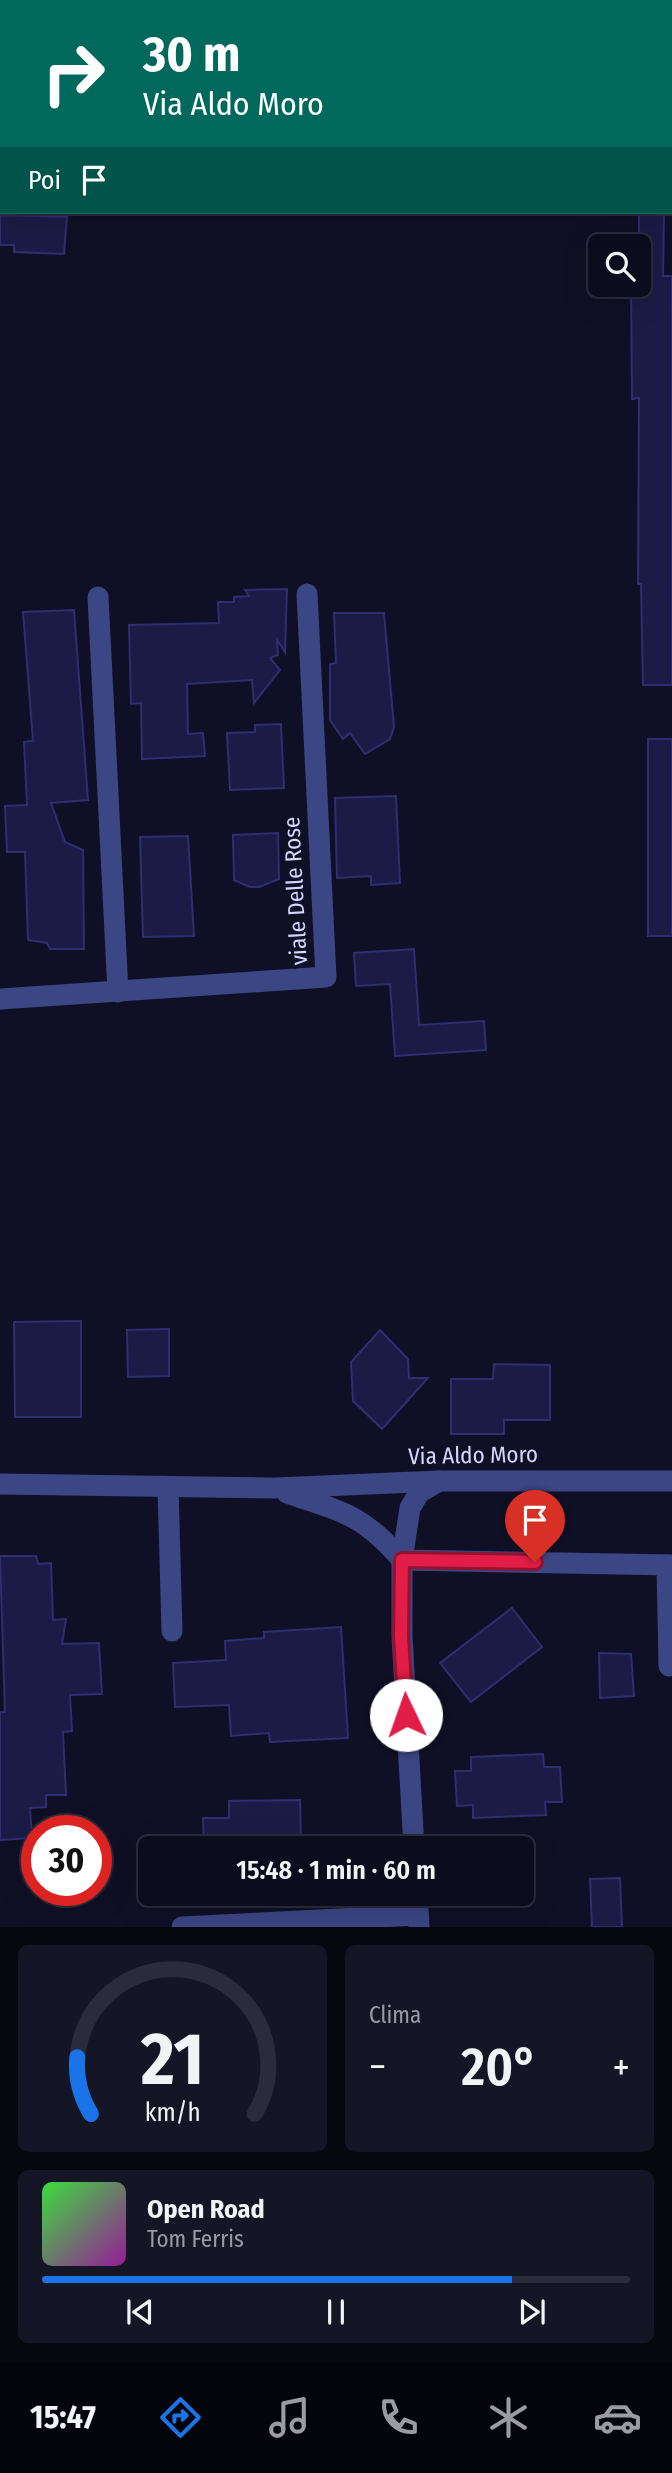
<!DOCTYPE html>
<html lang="it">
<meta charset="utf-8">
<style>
:root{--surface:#0b0c1c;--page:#141525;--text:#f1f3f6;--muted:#9a9ba3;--line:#2b2c3b;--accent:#1a73e8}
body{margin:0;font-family:"Fira Sans Condensed",sans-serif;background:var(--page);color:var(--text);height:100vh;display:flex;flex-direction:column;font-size:26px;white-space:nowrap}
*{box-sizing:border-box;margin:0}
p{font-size:23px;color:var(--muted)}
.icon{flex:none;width:38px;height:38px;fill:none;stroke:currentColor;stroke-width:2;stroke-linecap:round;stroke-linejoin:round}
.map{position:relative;height:1927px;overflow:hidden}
.drawer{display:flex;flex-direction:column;gap:18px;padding:18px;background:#06070f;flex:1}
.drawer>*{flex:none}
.banner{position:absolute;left:0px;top:0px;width:672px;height:214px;box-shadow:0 7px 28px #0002,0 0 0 2px var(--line);background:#00695c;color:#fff;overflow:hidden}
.fabs{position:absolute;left:588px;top:234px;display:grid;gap:14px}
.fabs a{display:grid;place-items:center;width:63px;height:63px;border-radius:10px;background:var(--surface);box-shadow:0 7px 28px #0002,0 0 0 2px var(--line);font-size:35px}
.speed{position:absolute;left:21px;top:1815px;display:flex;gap:14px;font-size:35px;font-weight:700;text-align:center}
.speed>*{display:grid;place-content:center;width:91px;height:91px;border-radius:50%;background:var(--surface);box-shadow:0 7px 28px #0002,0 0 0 2px var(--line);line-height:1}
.speed .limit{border:10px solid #d22;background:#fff;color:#111}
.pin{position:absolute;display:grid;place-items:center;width:60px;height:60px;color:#fff;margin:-72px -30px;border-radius:50% 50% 50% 0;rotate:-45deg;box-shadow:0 0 7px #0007}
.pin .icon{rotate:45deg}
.me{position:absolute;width:77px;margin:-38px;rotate:357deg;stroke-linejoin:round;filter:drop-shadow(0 0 5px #0008)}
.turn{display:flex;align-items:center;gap:24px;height:147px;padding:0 28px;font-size:32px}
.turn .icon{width:91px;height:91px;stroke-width:2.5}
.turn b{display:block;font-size:49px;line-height:60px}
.then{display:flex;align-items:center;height:66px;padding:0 28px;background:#0003;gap:14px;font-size:26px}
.big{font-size:52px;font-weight:600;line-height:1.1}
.drawer .card{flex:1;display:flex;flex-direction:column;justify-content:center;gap:10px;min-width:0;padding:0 24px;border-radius:10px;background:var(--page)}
.drawer .dial{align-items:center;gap:0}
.dial svg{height:182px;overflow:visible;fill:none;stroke:var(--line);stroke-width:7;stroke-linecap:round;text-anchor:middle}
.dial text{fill:var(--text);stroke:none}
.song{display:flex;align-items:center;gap:21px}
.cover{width:84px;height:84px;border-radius:10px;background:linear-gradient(135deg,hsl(120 70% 55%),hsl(300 70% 35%))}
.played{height:7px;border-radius:4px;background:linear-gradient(90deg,var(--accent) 80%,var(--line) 80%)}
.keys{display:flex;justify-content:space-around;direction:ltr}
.heat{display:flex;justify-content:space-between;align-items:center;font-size:38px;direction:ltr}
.drawer .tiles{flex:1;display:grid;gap:18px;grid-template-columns:1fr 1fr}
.card:last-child{grid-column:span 2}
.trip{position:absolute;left:138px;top:1836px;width:396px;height:70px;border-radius:10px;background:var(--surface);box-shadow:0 7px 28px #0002,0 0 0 2px var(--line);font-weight:600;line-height:70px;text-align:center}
.tabs{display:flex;height:112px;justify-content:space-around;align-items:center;background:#04050b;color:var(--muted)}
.tabs .icon{width:49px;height:49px}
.tabs .current{color:var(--accent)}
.tabs b{font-size:32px;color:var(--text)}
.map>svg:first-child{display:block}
.building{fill:#1c1b46;stroke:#2e2e72;stroke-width:2}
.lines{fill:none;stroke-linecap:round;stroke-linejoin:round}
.minor{stroke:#3b4684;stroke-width:21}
.route-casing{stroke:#92132f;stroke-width:18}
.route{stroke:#e11d48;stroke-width:12}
.labels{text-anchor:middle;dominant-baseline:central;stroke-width:7;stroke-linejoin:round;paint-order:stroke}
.street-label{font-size:23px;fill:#d4d8ff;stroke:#0f1025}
</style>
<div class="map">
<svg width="672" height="1927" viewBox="0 0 672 1927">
<rect width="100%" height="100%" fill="#0f1025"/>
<!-- building -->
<g class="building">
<path d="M 639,212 L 664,212 L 663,276 L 672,276 L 672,685 L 643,685 L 641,584 L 638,584 L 639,398 L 632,399 L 631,285 L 639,285 Z"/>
<path d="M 0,215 L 67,217 L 64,254 L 14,252 L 14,245 L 0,245 Z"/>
<path d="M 287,589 L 285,652 L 277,640 L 278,655 L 270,658 L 280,670 L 254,703 L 252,680 L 187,684 L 188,734 L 203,733 L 205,756 L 142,759 L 141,703 L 131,704 L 129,625 L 219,623 L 218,602 L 234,602 L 234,597 L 249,596 L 245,590 Z"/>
<path d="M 74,610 L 88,800 L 51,803 L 65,842 L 83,850 L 84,949 L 50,949 L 47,943 L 28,940 L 25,852 L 7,852 L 5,806 L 27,805 L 24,742 L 33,741 L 23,612 Z"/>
<path d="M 334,613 L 384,613 L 394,727 L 390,739 L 365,754 L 350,733 L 343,739 L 330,720 L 330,664 L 336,663 Z"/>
<path d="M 281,724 L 284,788 L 230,790 L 227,733 L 255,732 L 255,725 Z"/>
<rect x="648" y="739" width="24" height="197"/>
<path d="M 396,796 L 400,883 L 371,885 L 371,876 L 337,878 L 335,798 Z"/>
<path d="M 278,833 L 279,879 L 259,887 L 250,887 L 234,880 L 233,835 Z"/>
<path d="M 188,836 L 194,936 L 143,937 L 140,837 Z"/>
<path d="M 414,949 L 419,1025 L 484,1021 L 486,1050 L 395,1056 L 390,984 L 356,986 L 354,953 Z"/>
<path d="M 81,1321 L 81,1417 L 15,1417 L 14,1322 Z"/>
<path d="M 169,1329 L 169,1376 L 128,1377 L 127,1330 Z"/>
<path d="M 380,1330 L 408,1359 L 409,1378 L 428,1378 L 382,1429 L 353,1401 L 351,1362 Z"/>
<path d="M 494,1364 L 550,1365 L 550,1420 L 504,1420 L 504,1434 L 451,1434 L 451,1379 L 493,1379 Z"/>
<path d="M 0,1556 L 36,1556 L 38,1564 L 51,1563 L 53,1620 L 66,1619 L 62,1644 L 99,1643 L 102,1694 L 70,1695 L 72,1731 L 63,1732 L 66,1795 L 46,1795 L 46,1807 L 30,1808 L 32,1838 L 0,1840 L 0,1712 L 5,1712 Z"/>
<path d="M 512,1608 L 542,1647 L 471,1702 L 440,1663 Z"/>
<path d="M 341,1627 L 348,1738 L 270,1742 L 269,1733 L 231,1736 L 229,1705 L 175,1707 L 173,1663 L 226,1660 L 225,1641 L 264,1638 L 264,1632 Z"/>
<path d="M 599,1653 L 631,1654 L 634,1696 L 600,1698 Z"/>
<path d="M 543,1754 L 544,1767 L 560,1767 L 562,1802 L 545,1802 L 546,1815 L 473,1818 L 473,1805 L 457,1806 L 455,1771 L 471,1771 L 471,1757 Z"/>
<path d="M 300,1800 L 301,1843 L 287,1843 L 287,1848 L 204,1848 L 203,1818 L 229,1818 L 229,1801 Z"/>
<path d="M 620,1878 L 622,1927 L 592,1927 L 590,1879 Z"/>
</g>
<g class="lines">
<!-- minor -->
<g class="minor">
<path d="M 98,597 L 118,992"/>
<path d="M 0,999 L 326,977 L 307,594"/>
<path d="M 0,1484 L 275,1488 L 439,1481 L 672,1481"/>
<path d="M 168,1487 L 172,1631"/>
<path d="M 287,1493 C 343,1512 362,1514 402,1560 L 672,1565"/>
<path d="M 667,1565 L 669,1666"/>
<path d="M 414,1848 L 402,1636 L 402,1560 L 410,1508 L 419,1493 L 439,1481"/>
<path d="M 417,1894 L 419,1927"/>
<path d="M 182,1927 L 418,1915"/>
</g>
</g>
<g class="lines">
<defs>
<path id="route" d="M 406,1715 L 401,1636 L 402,1560 L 535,1562"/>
</defs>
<!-- route casing -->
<use href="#route" class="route-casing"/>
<!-- route -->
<use href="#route" class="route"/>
</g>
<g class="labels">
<!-- street labels -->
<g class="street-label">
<text transform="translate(295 891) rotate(-93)">viale Delle Rose</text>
<text transform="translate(473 1455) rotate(-1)">Via Aldo Moro</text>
</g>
</g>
</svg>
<div class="fabs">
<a><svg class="icon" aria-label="search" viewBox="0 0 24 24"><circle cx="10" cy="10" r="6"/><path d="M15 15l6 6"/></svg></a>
</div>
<div class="speed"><div class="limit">30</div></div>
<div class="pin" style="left:535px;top:1562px;background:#d93025"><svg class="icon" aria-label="arrive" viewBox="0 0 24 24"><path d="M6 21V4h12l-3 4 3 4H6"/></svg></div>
<svg class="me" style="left:406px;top:1715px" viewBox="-20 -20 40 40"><circle r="19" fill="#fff"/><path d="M0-13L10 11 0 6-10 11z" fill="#e11d48"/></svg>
<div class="trip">15:48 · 1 min · 60 m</div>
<div class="banner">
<div class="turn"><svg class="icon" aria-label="right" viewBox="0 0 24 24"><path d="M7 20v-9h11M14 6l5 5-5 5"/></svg><div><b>30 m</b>Via Aldo Moro</div></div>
<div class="then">Poi<svg class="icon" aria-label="arrive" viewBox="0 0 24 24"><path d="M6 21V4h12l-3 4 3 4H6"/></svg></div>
</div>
</div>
<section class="drawer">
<div class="tiles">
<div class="card dial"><svg viewBox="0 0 100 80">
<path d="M14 69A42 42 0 1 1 86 69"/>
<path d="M14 69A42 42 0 0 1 8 44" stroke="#1a73e8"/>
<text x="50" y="56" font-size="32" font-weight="700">21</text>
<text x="50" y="72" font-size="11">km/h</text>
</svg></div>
<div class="card"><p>Clima</p>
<div class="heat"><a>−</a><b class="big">20°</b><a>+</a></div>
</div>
<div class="card">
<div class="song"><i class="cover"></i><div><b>Open Road</b><p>Tom Ferris</p></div></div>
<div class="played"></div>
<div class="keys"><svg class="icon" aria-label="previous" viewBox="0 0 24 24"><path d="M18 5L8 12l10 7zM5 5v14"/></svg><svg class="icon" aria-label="pause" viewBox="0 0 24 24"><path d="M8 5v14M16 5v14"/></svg><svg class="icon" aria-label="next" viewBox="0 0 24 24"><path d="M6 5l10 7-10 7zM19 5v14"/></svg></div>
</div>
</div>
</section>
<nav class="tabs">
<b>15:47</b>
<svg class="icon current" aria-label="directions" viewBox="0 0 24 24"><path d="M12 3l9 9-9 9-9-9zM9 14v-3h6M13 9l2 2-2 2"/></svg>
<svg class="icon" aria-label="music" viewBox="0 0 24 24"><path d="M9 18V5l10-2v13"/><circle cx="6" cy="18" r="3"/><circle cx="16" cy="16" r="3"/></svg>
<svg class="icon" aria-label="phone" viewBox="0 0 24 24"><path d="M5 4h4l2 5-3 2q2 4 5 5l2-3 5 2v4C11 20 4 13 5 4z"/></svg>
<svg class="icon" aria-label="climate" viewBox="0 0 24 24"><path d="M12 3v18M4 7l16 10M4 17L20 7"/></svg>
<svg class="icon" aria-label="car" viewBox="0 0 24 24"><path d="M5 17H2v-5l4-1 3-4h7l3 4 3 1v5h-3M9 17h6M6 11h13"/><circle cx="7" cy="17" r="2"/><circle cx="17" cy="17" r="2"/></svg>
</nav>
